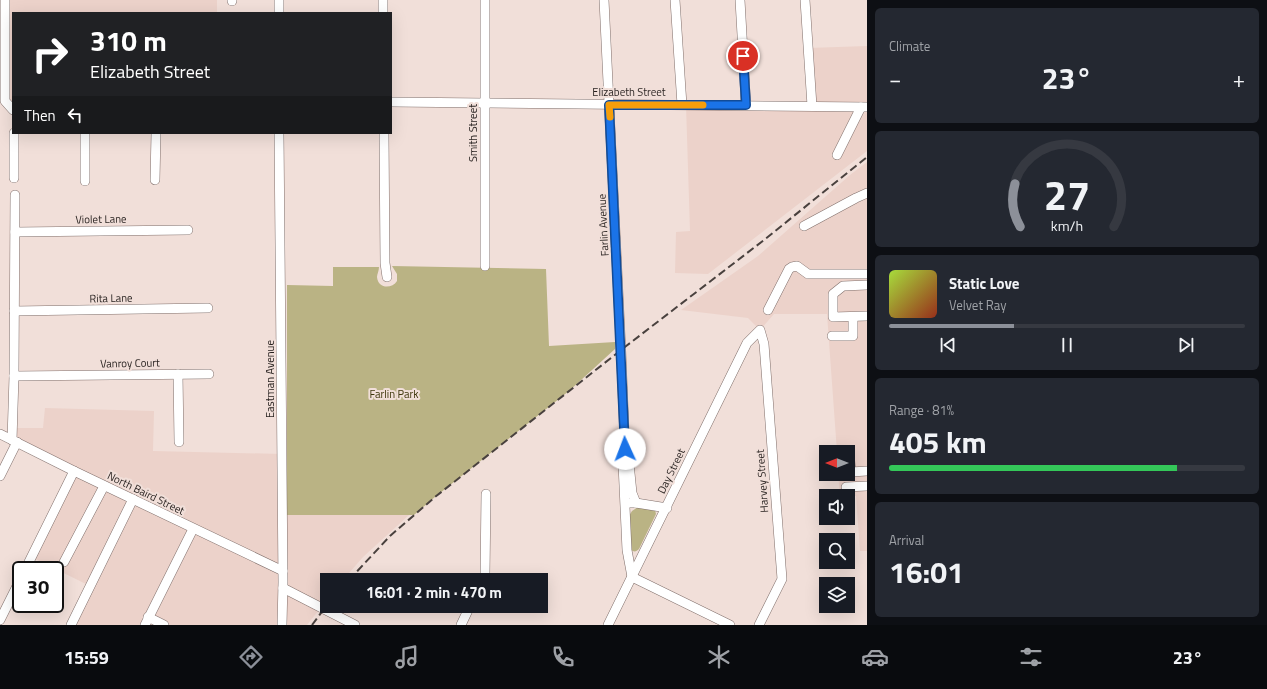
<!DOCTYPE html>
<meta charset="utf-8">
<style>
:root{--surface:#171b24;--page:#242831;--text:#f1f3f6;--muted:#9ea1a6;--line:#363941;--accent:#8c9099}
body{margin:0;font-family:"Titillium Web",sans-serif;background:var(--page);color:var(--text);height:100vh;display:flex;flex-direction:column;font-size:15px;white-space:nowrap}
*{box-sizing:border-box;margin:0}
p{font-size:13px;color:var(--muted)}
.icon{flex:none;width:22px;height:22px;fill:none;stroke:currentColor;stroke-width:2;stroke-linecap:round;stroke-linejoin:round}
.map{position:relative;flex:1;overflow:hidden}
.details{display:flex;flex-direction:column;gap:8px;padding:8px;background:#0d0f14;width:400px}
.details>*{flex:none}
.top-card{position:absolute;left:12px;top:12px;width:380px;height:122px;border-radius:0px;box-shadow:0 4px 16px #0002;background:#202124;color:#fff;overflow:hidden}
.needle{width:26px;rotate:270deg}
.controls{position:absolute;left:819px;top:445px;display:grid;gap:8px}
.controls a{display:grid;place-items:center;width:36px;height:36px;border-radius:0px;background:var(--surface);box-shadow:0 4px 16px #0002;font-size:20px}
.speed{position:absolute;left:12px;top:561px;display:flex;gap:8px;font-size:20px;font-weight:700;text-align:center}
.speed>*{display:grid;place-content:center;width:52px;height:52px;border-radius:50%;background:var(--surface);box-shadow:0 4px 16px #0002;line-height:1}
.speed .limit{border:2px solid #111;border-radius:6px;background:#fff;color:#111}
.pin{position:absolute;display:grid;place-items:center;width:34px;height:34px;color:#fff;margin:-17px;border:2px solid #fff;border-radius:50%;box-shadow:0 1px 4px #0007}
.me{position:absolute;width:44px;margin:-22px;rotate:358deg;stroke-linejoin:round;filter:drop-shadow(0 0 3px #0008)}
.turn{display:flex;align-items:center;gap:14px;height:84px;padding:0 12px;font-size:18px}
.turn .icon{width:52px;height:52px;stroke-width:2.5}
.turn b{display:block;font-size:28px;line-height:34px}
.then{display:flex;align-items:center;height:38px;padding:0 12px;background:#0003;gap:8px;font-size:15px}
.big{font-size:30px;font-weight:700;line-height:1.1}
.details .tile{flex:1;display:flex;flex-direction:column;justify-content:center;gap:6px;min-width:0;padding:0 14px;border-radius:6px;background:var(--page)}
.details .dial{align-items:center;gap:0}
.dial svg{height:104px;overflow:visible;fill:none;stroke:var(--line);stroke-width:7;stroke-linecap:round;text-anchor:middle}
.dial text{fill:var(--text);stroke:none}
.song{display:flex;align-items:center;gap:12px}
.cover{width:48px;height:48px;border-radius:6px;background:linear-gradient(135deg,hsl(80 70% 55%),hsl(10 70% 35%))}
.played{height:4px;border-radius:2px;background:linear-gradient(90deg,var(--accent) 35%,var(--line) 35%)}
.keys{display:flex;justify-content:space-around;direction:ltr}
.heat{display:flex;justify-content:space-between;align-items:center;font-size:22px;direction:ltr}
.charge{height:6px;border-radius:3px;background:linear-gradient(90deg,#34c759 81%,var(--line) 0)}
.trip{position:absolute;left:320px;top:573px;width:228px;height:40px;border-radius:0px;background:var(--surface);box-shadow:0 4px 16px #0002;font-weight:700;line-height:40px;text-align:center}
.dock{display:flex;height:64px;justify-content:space-around;align-items:center;background:#090b0e;color:var(--muted)}
.dock .icon{width:28px;height:28px}
.dock .selected{color:var(--accent)}
.dock b{font-size:18px;color:var(--text)}
main{display:flex;flex:1;min-height:0}
.map>svg:first-child{display:block}
.built{fill:#ecd2ca}
.green{fill:#bab384}
.lines{fill:none;stroke-linecap:round;stroke-linejoin:round}
.minor-casing{stroke:#806f6b;stroke-width:10}
.minor{stroke:#fff;stroke-width:9}
.rail{stroke:#49413e;stroke-width:2;stroke-dasharray:8 4;stroke-linecap:butt}
.route-casing{stroke:#114b97;stroke-width:10}
.route{stroke:#1a73e8;stroke-width:7}
.slow{stroke:#f59e0b;stroke-width:7}
.labels{text-anchor:middle;dominant-baseline:central;stroke-width:4;stroke-linejoin:round;paint-order:stroke}
.street-label{font-size:11px;fill:#251f1d;stroke:#f1dfd9}
.park-label{font-size:11px;fill:#3d360b;stroke:#f1dfd9}
</style>
<main>
<div class="map">
<svg width="867" height="625" viewBox="0 0 867 625">
<rect width="100%" height="100%" fill="#f1dfd9"/>
<!-- built -->
<g class="built">
<path d="M 0,0 L 217,0 L 217,13 L 13,13 L 13,101 L 0,101 Z"/>
<path d="M 867,46 L 867,151 L 708,274 L 675,273 L 676,232 L 690,231 L 686,105 L 812,106 L 808,48 Z"/>
<path d="M 867,162 L 867,551 L 860,551 L 856,496 L 840,496 L 838,474 L 848,474 L 848,452 L 837,452 L 827,314 L 774,314 L 760,330 L 748,318 L 681,310 L 758,256 L 850,175 Z"/>
<path d="M 45,408 L 154,411 L 153,451 L 282,454 L 287,515 L 409,515 L 363,557 L 343,580 L 327,580 L 327,600 L 307,625 L 71,625 L 90,586 L 31,557 L 74,471 L 12,440 L 12,428 L 43,428 Z"/>
</g>
<!-- green -->
<g class="green">
<path d="M 392,266 L 546,269 L 549,346 L 615,342 L 615,349 L 569,391 L 435,497 L 414,515 L 287,515 L 287,285 L 333,286 L 333,267 L 379,267 C 379,271 377,274 377,277 C 378,289 392,289 397,281 L 397,274 Z"/>
<path d="M 638,507 L 655,510 L 656,514 L 639,549 C 636,552 634,552 631,550 L 629,516 L 632,511 Z"/>
</g>
<g class="lines">
<defs>
<g id="minor">
<path d="M 5,0 L 5,101 L 13,110"/>
<path d="M 279,0 L 279,13"/>
<path d="M 383,0 L 383,13"/>
<path d="M 604,0 L 621,350 L 625,449 L 623,464 L 627,550 L 632,577 L 730,625"/>
<path d="M 675,0 L 682,105"/>
<path d="M 740,0 L 746,105"/>
<path d="M 805,0 L 812,106"/>
<path d="M 232,1 L 232,0"/>
<path d="M 391,102 L 867,107"/>
<path d="M 14,133 L 14,178"/>
<path d="M 85,133 L 85,181"/>
<path d="M 279,133 L 283,582 L 282,625"/>
<path d="M 384,133 L 385,263 L 387,277"/>
<path d="M 837,155 L 861,107"/>
<path d="M 155,180 L 156,133"/>
<path d="M 804,226 L 856,198 L 867,193"/>
<path d="M 15,232 L 188,230"/>
<path d="M 485,266 L 485,0"/>
<path d="M 867,285 L 843,286 L 833,294 L 833,317 L 867,316"/>
<path d="M 768,310 L 789,269 L 792,267 L 797,266 L 808,274 L 867,274"/>
<path d="M 14,311 L 208,308"/>
<path d="M 832,336 L 853,336 L 853,317"/>
<path d="M 178,374 L 179,442"/>
<path d="M 14,376 L 209,374"/>
<path d="M 0,434 L 74,471 L 283,571"/>
<path d="M 12,440 L 14,376 L 15,195"/>
<path d="M 849,450 L 851,472 L 867,471"/>
<path d="M 627,456 L 629,463 L 632,493 L 636,503"/>
<path d="M 0,476 L 17,442"/>
<path d="M 846,487 L 867,486"/>
<path d="M 630,503 L 636,503 L 667,508"/>
<path d="M 64,562 L 104,486"/>
<path d="M 25,570 L 74,471"/>
<path d="M 483,580 L 485,576 L 486,494"/>
<path d="M 283,588 L 355,625"/>
<path d="M 148,617 L 164,625"/>
<path d="M 0,620 L 21,578"/>
<path d="M 71,625 L 133,499"/>
<path d="M 145,625 L 193,529"/>
<path d="M 461,625 L 470,606"/>
<path d="M 608,625 L 747,343 L 760,330 L 764,344 L 782,579 L 759,625"/>
</g>
</defs>
<!-- minor casing -->
<use href="#minor" class="minor-casing"/>
<!-- minor -->
<use href="#minor" class="minor"/>
<!-- rail -->
<g class="rail">
<path d="M 349,580 L 390,536 L 435,497 L 621,350 L 764,240 L 867,157"/>
<path d="M 312,625 L 327,605"/>
</g>
</g>
<g class="lines">
<defs>
<path id="route" d="M 625,449 L 609,105 L 746,105 L 743,56"/>
</defs>
<!-- route casing -->
<use href="#route" class="route-casing"/>
<!-- route -->
<use href="#route" class="route"/>
<!-- slow -->
<path class="slow" d="M 610,117 L 609,105 L 703,105"/>
</g>
<g class="labels">
<!-- street labels -->
<g class="street-label">
<text x="629" y="92">Elizabeth Street</text>
<text transform="translate(473 133) rotate(-90)">Smith Street</text>
<text transform="translate(101 219) rotate(-1)">Violet Lane</text>
<text transform="translate(603 225) rotate(-93)">Farlin Avenue</text>
<text transform="translate(111 298) rotate(-1)">Rita Lane</text>
<text transform="translate(130 363) rotate(-1)">Vanroy Court</text>
<text transform="translate(270 379) rotate(-90)">Eastman Avenue</text>
<text transform="translate(671 471) rotate(-64)">Day Street</text>
<text transform="translate(762 481) rotate(-94)">Harvey Street</text>
<text transform="translate(146 493) rotate(26)">North Baird Street</text>
</g>
<!-- park labels -->
<g class="park-label">
<text x="394" y="394">Farlin Park</text>
</g>
</g>
</svg>
<div class="controls">
<a><svg class="needle" viewBox="-14 -14 28 28"><path d="M0-13l5 13h-10z" fill="#e53935"/><path d="M0 13l5-13h-10z" fill="#9ea1a6"/></svg></a>
<a><svg class="icon" aria-label="sound" viewBox="0 0 24 24"><path d="M4 9h4l5-4v14l-5-4H4zM17 9q2 3 0 6"/></svg></a>
<a><svg class="icon" aria-label="search" viewBox="0 0 24 24"><circle cx="10" cy="10" r="6"/><path d="M15 15l6 6"/></svg></a>
<a><svg class="icon" aria-label="layers" viewBox="0 0 24 24"><path d="M12 4l9 5-9 5-9-5zM3 14l9 5 9-5"/></svg></a>
</div>
<div class="speed"><div class="limit">30</div></div>
<div class="pin" style="left:743px;top:56px;background:#d93025"><svg class="icon" aria-label="arrive" viewBox="0 0 24 24"><path d="M6 21V4h12l-3 4 3 4H6"/></svg></div>
<svg class="me" style="left:625px;top:449px" viewBox="-20 -20 40 40"><circle r="19" fill="#fff"/><path d="M0-13L10 11 0 6-10 11z" fill="#1a73e8"/></svg>
<div class="trip">16:01 · 2 min · 470 m</div>
<div class="top-card">
<div class="turn"><svg class="icon" aria-label="right" viewBox="0 0 24 24"><path d="M7 20v-9h11M14 6l5 5-5 5"/></svg><div><b>310 m</b>Elizabeth Street</div></div>
<div class="then">Then<svg class="icon" aria-label="left" viewBox="0 0 24 24"><path d="M17 20v-9H6M10 6l-5 5 5 5"/></svg></div>
</div>
</div>
<section class="details">
<div class="tile"><p>Climate</p>
<div class="heat"><a>−</a><b class="big">23°</b><a>+</a></div>
</div>
<div class="tile dial"><svg viewBox="0 0 100 80">
<path d="M14 69A42 42 0 1 1 86 69"/>
<path d="M14 69A42 42 0 0 1 10 36" stroke="#8c9099"/>
<text x="50" y="56" font-size="32" font-weight="700">27</text>
<text x="50" y="72" font-size="11">km/h</text>
</svg></div>
<div class="tile">
<div class="song"><i class="cover"></i><div><b>Static Love</b><p>Velvet Ray</p></div></div>
<div class="played"></div>
<div class="keys"><svg class="icon" aria-label="previous" viewBox="0 0 24 24"><path d="M18 5L8 12l10 7zM5 5v14"/></svg><svg class="icon" aria-label="pause" viewBox="0 0 24 24"><path d="M8 5v14M16 5v14"/></svg><svg class="icon" aria-label="next" viewBox="0 0 24 24"><path d="M6 5l10 7-10 7zM19 5v14"/></svg></div>
</div>
<div class="tile"><p>Range · 81%</p><b class="big">405 km</b><div class="charge"></div></div>
<div class="tile"><p>Arrival</p><b class="big">16:01</b></div>
</section>
</main>
<nav class="dock">
<b>15:59</b>
<svg class="icon selected" aria-label="directions" viewBox="0 0 24 24"><path d="M12 3l9 9-9 9-9-9zM9 14v-3h6M13 9l2 2-2 2"/></svg>
<svg class="icon" aria-label="music" viewBox="0 0 24 24"><path d="M9 18V5l10-2v13"/><circle cx="6" cy="18" r="3"/><circle cx="16" cy="16" r="3"/></svg>
<svg class="icon" aria-label="phone" viewBox="0 0 24 24"><path d="M5 4h4l2 5-3 2q2 4 5 5l2-3 5 2v4C11 20 4 13 5 4z"/></svg>
<svg class="icon" aria-label="climate" viewBox="0 0 24 24"><path d="M12 3v18M4 7l16 10M4 17L20 7"/></svg>
<svg class="icon" aria-label="car" viewBox="0 0 24 24"><path d="M5 17H2v-5l4-1 3-4h7l3 4 3 1v5h-3M9 17h6M6 11h13"/><circle cx="7" cy="17" r="2"/><circle cx="17" cy="17" r="2"/></svg>
<svg class="icon" aria-label="filters" viewBox="0 0 24 24"><path d="M4 7h16M4 17h16"/><circle cx="9" cy="7" r="2"/><circle cx="15" cy="17" r="2"/></svg>
<b>23°</b>
</nav>
